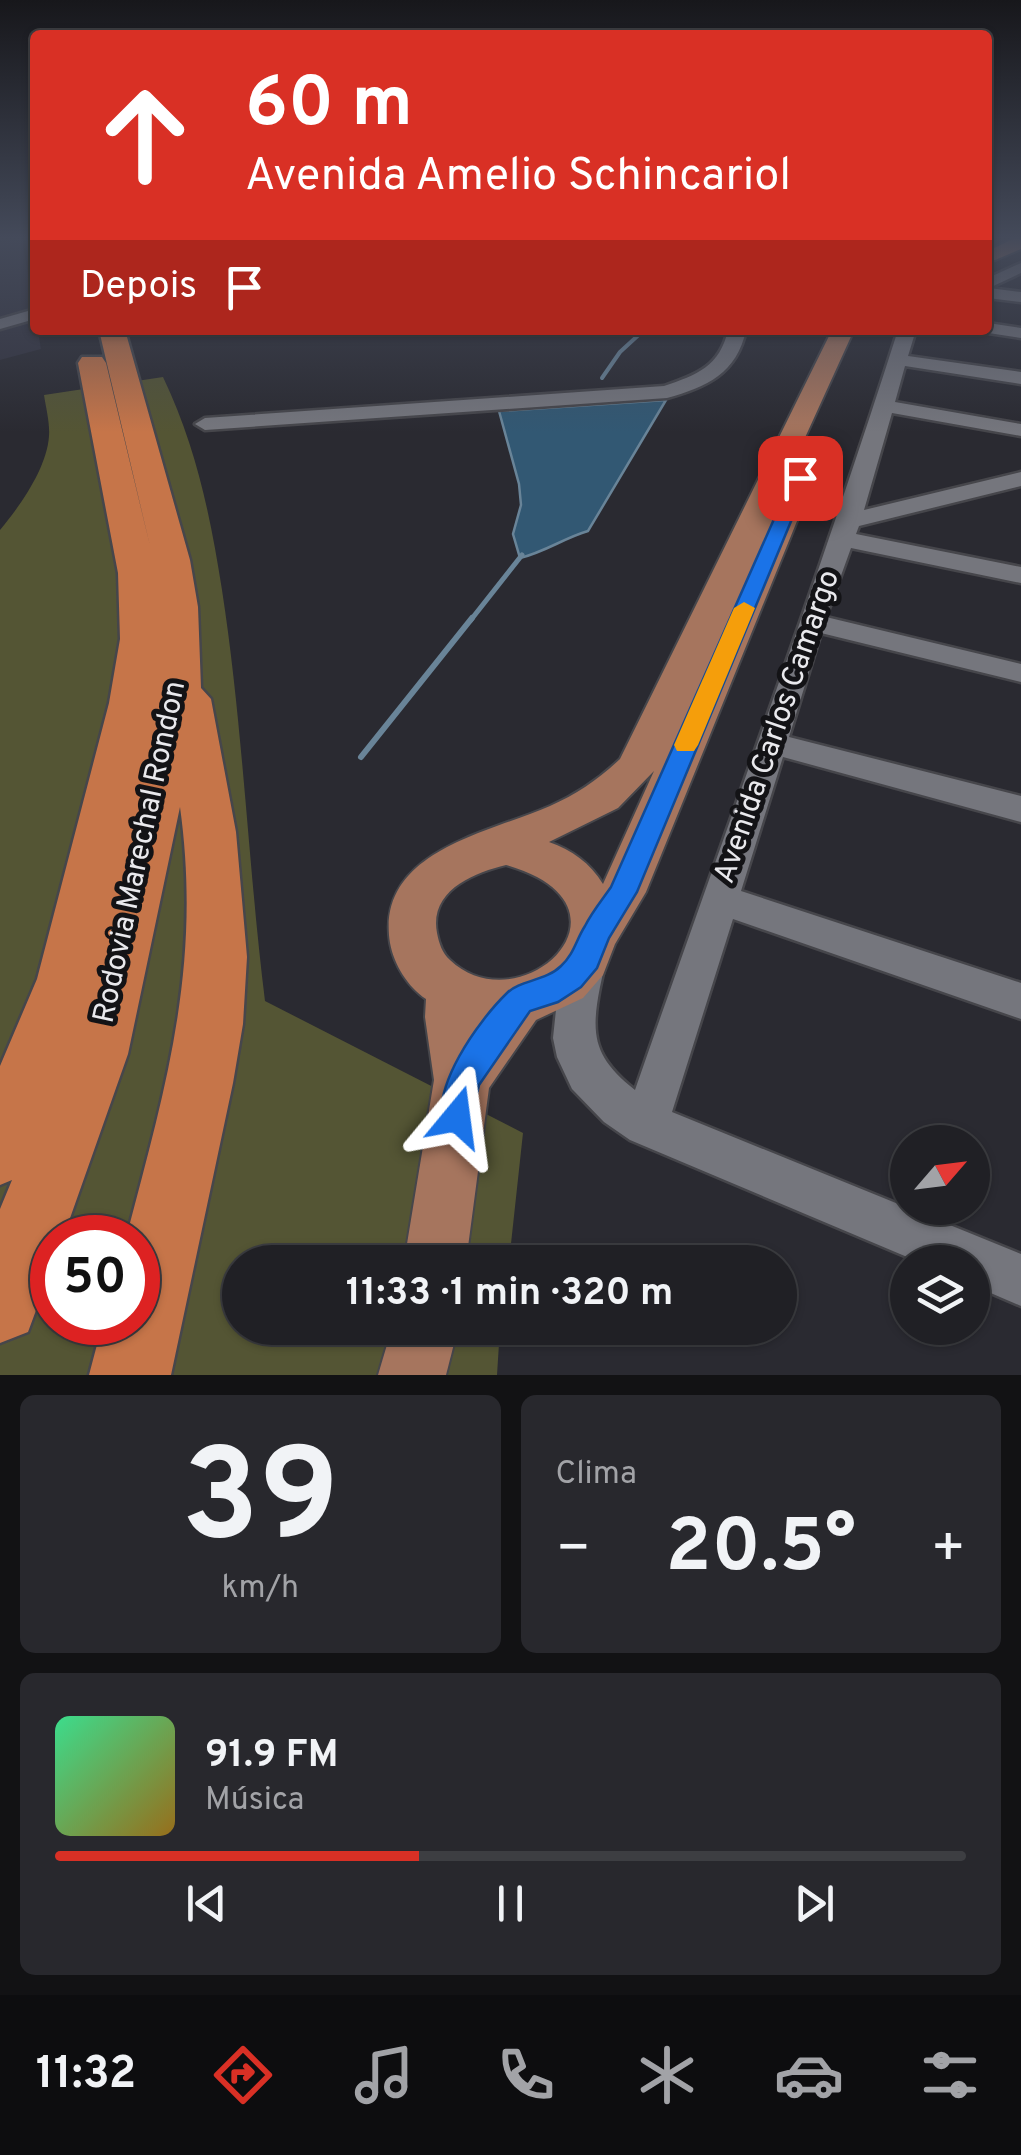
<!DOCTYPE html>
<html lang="pt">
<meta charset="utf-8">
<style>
:root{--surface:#202025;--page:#28282d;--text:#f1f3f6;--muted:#a2a3a7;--line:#3d3e42;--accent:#d93025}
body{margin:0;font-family:Overpass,sans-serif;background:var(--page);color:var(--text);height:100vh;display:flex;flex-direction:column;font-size:38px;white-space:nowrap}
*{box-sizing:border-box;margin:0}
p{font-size:32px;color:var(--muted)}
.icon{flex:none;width:55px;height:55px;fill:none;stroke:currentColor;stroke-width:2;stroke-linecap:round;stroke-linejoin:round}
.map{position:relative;height:1375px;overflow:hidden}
.panel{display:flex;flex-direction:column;gap:20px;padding:20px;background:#121214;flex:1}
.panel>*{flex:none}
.hud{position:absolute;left:30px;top:30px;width:962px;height:305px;border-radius:10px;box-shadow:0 2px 8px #0004,0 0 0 2px var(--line);background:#d93025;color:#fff;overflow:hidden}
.needle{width:65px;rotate:62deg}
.buttons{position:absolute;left:890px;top:1125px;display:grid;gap:20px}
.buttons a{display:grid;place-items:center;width:100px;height:100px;border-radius:50%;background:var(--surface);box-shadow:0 2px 8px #0004,0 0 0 2px var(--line);font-size:50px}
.speed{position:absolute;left:30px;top:1215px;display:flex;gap:20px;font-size:50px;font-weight:700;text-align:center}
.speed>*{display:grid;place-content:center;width:130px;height:130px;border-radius:50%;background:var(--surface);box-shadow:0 2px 8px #0004,0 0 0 2px var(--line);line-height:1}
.speed .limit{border:15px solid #d22;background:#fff;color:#111}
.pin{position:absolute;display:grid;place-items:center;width:85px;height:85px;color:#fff;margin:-42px;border-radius:20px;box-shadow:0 5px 15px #0006}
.me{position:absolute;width:110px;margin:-55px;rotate:16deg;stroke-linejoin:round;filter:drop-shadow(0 0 8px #0008)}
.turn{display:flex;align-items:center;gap:35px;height:210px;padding:0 50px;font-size:45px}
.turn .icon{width:130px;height:130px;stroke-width:2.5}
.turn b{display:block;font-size:70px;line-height:85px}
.then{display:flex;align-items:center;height:95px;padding:0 50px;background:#0003;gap:20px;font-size:38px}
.big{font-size:75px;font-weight:700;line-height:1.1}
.panel .tile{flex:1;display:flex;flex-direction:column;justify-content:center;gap:15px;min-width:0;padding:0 35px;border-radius:15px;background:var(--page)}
.panel .dial{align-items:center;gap:0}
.dial b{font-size:130px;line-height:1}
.song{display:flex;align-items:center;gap:30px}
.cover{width:120px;height:120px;border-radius:15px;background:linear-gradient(135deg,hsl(150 70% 55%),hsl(40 70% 35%))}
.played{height:10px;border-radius:5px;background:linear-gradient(90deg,var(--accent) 40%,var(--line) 40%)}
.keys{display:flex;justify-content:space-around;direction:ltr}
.heat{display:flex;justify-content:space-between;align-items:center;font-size:55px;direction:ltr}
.panel .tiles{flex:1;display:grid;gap:20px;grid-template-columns:1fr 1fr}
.tile:last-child{grid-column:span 2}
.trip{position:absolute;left:222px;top:1245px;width:575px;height:100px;border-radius:50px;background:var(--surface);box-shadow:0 2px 8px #0004,0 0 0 2px var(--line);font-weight:700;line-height:100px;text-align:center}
.menu{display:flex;height:160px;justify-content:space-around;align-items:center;background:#0d0d0f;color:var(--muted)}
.menu .icon{width:70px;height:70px}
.menu .active{color:var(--accent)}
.menu b{font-size:45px;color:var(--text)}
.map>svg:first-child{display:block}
.built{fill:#33333f}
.green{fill:#545534;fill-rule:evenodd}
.water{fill:#325873;stroke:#698498;stroke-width:2.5}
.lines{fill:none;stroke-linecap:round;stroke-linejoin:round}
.stream-far2{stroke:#698498;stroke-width:4}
.stream-far1{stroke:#698498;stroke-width:5}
.stream{stroke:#698498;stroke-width:6}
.minor-casing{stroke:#46464b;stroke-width:5}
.major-casing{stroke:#46464b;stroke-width:4}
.highway-casing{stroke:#46464b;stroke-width:5}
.minor{fill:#75767d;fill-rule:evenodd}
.major{fill:#a6755e;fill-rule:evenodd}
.highway{fill:#c67549;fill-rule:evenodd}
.route{fill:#1a73e8;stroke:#114b97;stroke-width:2.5}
.slow{fill:#f59e0b}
.labels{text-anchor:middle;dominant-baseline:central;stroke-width:10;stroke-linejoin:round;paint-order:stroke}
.street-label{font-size:30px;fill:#e9e9ed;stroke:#131316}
</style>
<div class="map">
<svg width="1021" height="1375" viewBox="0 0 1021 1375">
<rect width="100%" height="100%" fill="#2a2a31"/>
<!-- built -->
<path class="built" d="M 22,239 L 41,349 L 0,360 L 0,243 Z"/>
<!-- green -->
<path class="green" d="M 163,377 C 196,446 210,514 222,590 C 243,726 248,864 265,1001 L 523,1133 L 509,1262 L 240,1262 L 240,1328 L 500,1328 L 497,1375 L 0,1375 L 0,530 C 20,506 47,468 49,436 C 50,423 46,408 44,395 ZM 52,1238 L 138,1238 L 138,1322 L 52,1322 Z"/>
<!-- water -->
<path class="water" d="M 666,400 L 588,531 C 564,538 545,552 520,558 L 513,534 L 521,505 L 519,484 L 499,411 Z"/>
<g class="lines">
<!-- stream-far2 -->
<path class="stream-far2" d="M 602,378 L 620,352 L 644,330"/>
<!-- stream-far1 -->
<path class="stream-far1" d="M 470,621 L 522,555"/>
<!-- stream -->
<path class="stream" d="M 361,757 L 472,618"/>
<defs>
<g id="minor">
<path d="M 1021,263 L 1021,273 L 989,288 L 1021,292 L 1021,302 L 988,298 L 988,278 Z"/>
<path d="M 35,309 L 35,319 L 0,329 L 0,319 Z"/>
<path d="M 988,323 L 1021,328 L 1021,338 L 982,332 L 988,330 Z"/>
<path d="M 728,330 L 746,330 C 737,373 707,387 667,398 L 205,430 L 195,424 L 205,418 L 664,386 C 697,375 720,366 728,330 Z"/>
<path d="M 898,330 L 916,330 L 908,356 L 1021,372 L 1021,384 L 905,366 L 895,402 L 1021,424 L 1021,436 L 892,413 L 864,510 L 1021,472 L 1021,486 L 859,526 L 856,534 L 1021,567 L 1021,583 L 851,548 L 826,617 L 1021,664 L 1021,682 L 821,633 L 789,737 L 1021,796 L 1021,822 L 783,757 L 741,891 L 1021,983 L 1021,1019 L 733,919 L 672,1112 L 1021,1254 L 1021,1306 L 972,1285 L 972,1262 L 919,1262 L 630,1140 L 604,1122 L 572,1089 L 557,1057 L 553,1038 L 558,991 L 572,949 L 586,944 L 600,949 C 607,963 603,972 600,987 C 590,1037 595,1058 635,1090 C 723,837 817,584 898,330 Z"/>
</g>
<g id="major">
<path d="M 1013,239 L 1021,239 L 1021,249 L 988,263 L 988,251 Z"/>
<path d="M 832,330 L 854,330 L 793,464 L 805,459 L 819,467 L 646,892 L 615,944 L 603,975 L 583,998 L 536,1020 L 489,1088 L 466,1262 L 404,1262 L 434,1080 L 425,1017 L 426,999 C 408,987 394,965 390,943 C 375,851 489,833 550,806 C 577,794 599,779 620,759 ZM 654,771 L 603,884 C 590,863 572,850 549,842 L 618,808 ZM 506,865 C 649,906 521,1027 450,960 C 442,953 439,943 437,933 C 429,891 473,873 506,865 Z"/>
<path d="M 392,1328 L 458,1328 L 446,1375 L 378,1375 Z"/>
</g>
<path id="highway" d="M 99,330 L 125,330 L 190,560 L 198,607 L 201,688 L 211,699 L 236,832 L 247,957 L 243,1024 L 233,1083 L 171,1375 L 89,1375 L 103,1322 L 138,1322 L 138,1238 L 126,1238 C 166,1086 202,966 180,807 L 128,1054 L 63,1238 L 52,1238 L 52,1267 L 28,1332 L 0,1343 L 0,1209 L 12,1180 L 0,1185 L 0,1066 L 37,979 L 109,703 L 120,639 L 118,573 L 78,363 L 82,357 L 102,357 L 106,363 L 150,546 Z"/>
</defs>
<!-- minor casing -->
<use href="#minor" class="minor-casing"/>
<!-- major casing -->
<use href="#major" class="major-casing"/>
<!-- highway casing -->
<use href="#highway" class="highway-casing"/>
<!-- minor -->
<use href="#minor" class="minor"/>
<!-- major -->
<use href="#major" class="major"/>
<!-- highway -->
<use href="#highway" class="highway"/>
</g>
<!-- sky -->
<linearGradient id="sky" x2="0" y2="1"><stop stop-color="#17171b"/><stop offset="0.55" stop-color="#444a5a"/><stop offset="1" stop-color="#444a5a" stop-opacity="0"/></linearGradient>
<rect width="1021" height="432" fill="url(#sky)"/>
<!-- route -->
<path class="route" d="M 794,474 L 809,478 L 637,892 L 609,938 L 597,968 L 581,987 L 558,1002 L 530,1011 L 479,1085 L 469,1129 L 457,1134 L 445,1129 C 428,1090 479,1020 507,993 C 520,980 546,981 561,966 C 574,954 576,940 585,926 C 592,912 602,900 611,887 Z"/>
<!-- slow -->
<path class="slow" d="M 744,602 L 755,608 L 698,745 L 694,751 L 677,751 L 674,745 L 734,608 Z"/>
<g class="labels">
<!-- street labels -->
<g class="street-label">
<text transform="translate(778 727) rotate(-71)">Avenida Carlos Camargo</text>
<text transform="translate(141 852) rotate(-78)">Rodovia Marechal Rondon</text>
</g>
</g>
</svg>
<div class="buttons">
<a><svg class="needle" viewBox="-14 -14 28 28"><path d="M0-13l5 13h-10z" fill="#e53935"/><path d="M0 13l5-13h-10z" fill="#a2a3a7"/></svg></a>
<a><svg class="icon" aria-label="layers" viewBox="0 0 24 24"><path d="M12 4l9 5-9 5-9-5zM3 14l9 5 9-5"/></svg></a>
</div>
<div class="speed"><div class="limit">50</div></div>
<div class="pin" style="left:800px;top:478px;background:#d93025"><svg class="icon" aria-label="arrive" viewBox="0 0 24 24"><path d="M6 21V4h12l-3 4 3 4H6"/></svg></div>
<svg class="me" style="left:457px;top:1117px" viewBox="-20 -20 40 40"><path d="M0-17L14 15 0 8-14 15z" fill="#1a73e8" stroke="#fff" stroke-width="4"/></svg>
<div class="trip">11:33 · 1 min · 320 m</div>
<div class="hud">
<div class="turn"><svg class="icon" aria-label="ahead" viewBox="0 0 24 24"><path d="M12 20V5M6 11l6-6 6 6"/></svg><div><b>60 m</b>Avenida Amelio Schincariol</div></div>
<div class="then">Depois<svg class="icon" aria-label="arrive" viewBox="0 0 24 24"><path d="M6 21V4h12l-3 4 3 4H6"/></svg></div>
</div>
</div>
<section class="panel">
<div class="tiles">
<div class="tile dial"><b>39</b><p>km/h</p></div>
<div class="tile"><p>Clima</p>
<div class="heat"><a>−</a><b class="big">20.5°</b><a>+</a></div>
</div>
<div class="tile">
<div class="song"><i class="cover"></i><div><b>91.9 FM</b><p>Música</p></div></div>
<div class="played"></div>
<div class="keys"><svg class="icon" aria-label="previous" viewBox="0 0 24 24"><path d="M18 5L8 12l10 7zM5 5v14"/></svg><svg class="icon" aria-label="pause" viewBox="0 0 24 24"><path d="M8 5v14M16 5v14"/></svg><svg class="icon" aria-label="next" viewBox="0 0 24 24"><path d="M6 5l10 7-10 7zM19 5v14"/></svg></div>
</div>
</div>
</section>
<nav class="menu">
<b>11:32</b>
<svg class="icon active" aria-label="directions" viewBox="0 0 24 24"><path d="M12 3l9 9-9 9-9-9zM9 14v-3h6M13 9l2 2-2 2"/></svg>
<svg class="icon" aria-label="music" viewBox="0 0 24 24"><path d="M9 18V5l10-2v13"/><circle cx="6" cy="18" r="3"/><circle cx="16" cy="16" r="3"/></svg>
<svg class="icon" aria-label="phone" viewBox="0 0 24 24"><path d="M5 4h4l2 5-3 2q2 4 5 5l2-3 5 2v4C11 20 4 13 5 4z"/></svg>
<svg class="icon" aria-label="climate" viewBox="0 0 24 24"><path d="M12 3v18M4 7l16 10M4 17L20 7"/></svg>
<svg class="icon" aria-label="car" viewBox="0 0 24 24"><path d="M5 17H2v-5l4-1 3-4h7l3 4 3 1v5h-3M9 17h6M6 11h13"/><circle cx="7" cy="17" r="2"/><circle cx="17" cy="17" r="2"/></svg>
<svg class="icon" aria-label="filters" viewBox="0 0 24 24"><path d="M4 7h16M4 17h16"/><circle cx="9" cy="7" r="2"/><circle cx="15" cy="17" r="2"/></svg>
</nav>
